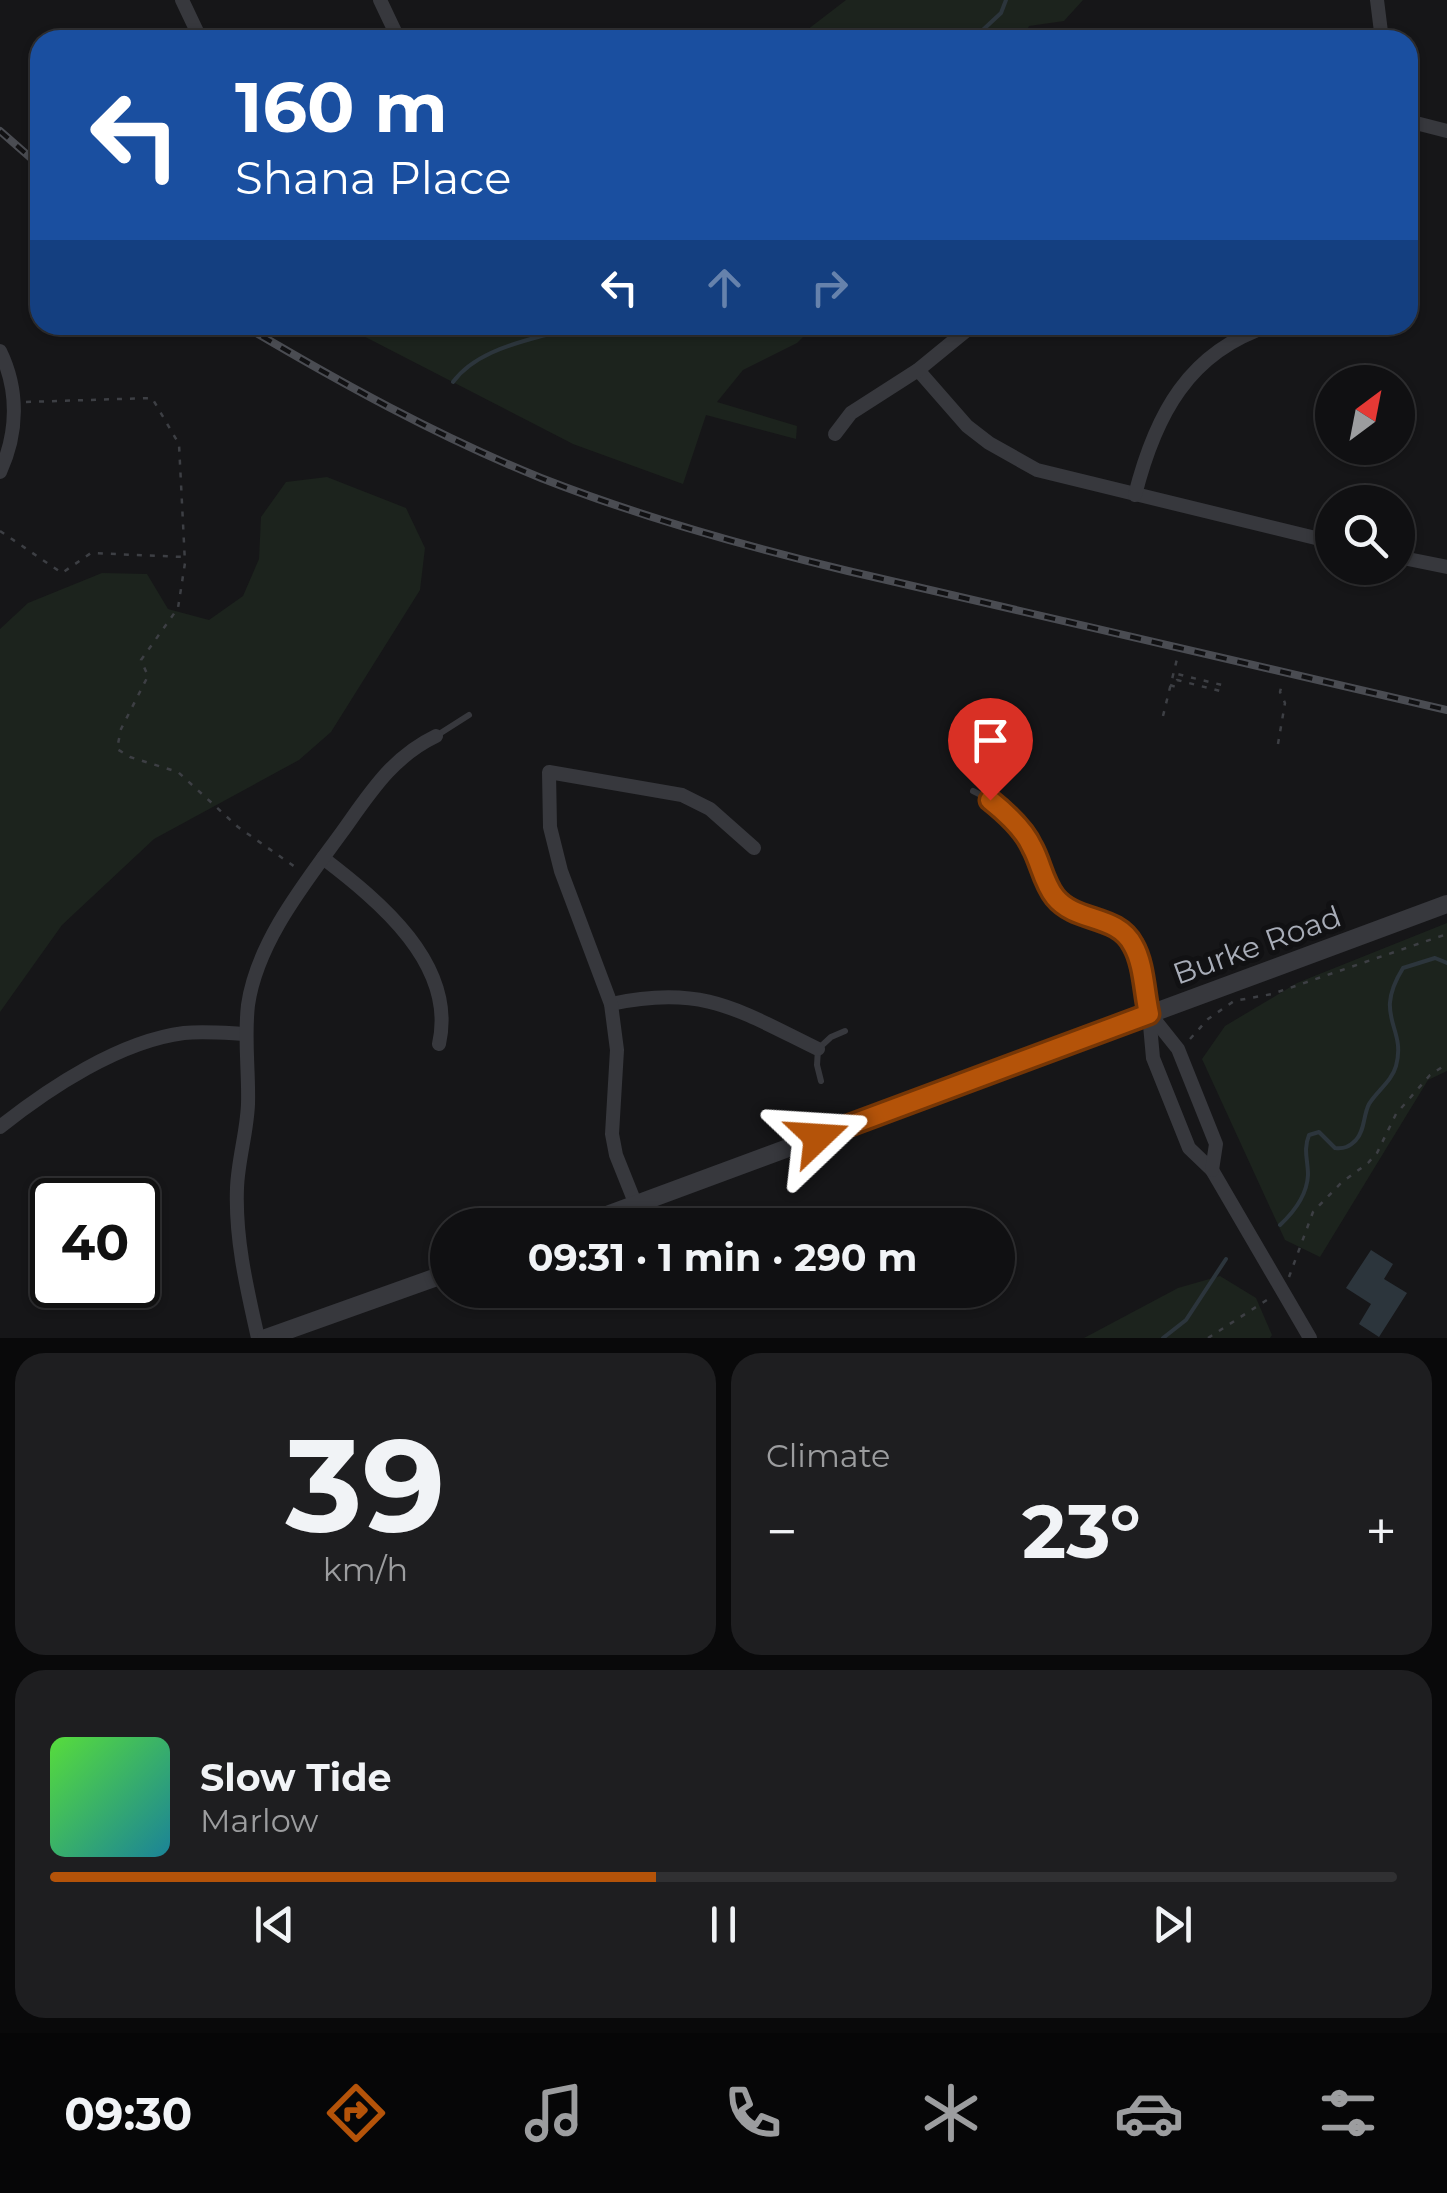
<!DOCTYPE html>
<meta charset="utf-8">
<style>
:root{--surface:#101012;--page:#1e1e20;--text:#f1f3f6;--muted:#9c9d9f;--line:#303032;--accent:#b45309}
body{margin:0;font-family:Montserrat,sans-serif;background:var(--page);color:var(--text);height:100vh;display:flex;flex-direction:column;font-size:38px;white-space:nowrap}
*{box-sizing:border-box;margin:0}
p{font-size:32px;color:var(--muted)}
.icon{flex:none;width:55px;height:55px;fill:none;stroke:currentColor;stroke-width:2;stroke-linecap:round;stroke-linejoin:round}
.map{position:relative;height:1338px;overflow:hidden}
.panel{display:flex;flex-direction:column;gap:15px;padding:15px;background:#09090a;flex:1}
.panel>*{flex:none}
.guide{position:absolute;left:30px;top:30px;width:1388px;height:305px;border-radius:30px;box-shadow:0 2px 8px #0004,0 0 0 2px var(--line);background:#1a4fa0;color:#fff;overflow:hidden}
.needle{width:65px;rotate:32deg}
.fabs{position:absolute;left:1315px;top:365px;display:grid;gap:20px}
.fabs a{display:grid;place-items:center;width:100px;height:100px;border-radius:50%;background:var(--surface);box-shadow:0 2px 8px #0004,0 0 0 2px var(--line);font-size:50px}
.speed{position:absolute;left:30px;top:1178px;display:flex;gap:20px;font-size:50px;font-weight:700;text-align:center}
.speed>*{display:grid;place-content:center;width:130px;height:130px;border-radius:50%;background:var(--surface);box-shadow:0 2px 8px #0004,0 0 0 2px var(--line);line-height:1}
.speed .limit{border:5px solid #111;border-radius:15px;background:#fff;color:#111}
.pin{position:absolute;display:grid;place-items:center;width:85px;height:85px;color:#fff;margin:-102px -42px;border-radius:50% 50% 50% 0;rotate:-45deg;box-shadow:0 0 10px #0007}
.pin .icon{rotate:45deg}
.me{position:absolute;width:110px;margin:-55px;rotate:70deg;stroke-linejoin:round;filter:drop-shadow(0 0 8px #0008)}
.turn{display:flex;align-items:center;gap:35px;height:210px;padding:0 40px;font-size:45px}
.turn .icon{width:130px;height:130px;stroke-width:2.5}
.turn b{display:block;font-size:70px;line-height:85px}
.lanes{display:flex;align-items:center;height:95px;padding:0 40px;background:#0003;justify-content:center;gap:50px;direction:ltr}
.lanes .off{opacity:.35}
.big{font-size:75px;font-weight:700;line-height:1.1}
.panel .card{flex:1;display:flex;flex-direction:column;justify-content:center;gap:15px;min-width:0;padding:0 35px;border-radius:30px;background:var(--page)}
.panel .dial{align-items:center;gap:0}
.dial b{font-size:130px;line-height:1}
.song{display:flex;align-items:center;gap:30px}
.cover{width:120px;height:120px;border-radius:15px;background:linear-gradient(135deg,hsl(110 70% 55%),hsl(190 70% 35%))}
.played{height:10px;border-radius:5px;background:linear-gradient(90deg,var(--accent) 45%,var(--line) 45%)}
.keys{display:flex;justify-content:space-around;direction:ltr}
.heat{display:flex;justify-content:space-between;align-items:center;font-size:55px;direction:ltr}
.panel .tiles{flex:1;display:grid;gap:15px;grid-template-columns:1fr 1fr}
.card:last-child{grid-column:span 2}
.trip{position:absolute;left:430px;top:1208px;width:585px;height:100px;border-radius:50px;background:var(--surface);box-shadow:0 2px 8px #0004,0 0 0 2px var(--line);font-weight:700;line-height:100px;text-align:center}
.menu{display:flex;height:160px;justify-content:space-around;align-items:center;background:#060607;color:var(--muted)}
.menu .icon{width:70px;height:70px}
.menu .on{color:var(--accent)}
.menu b{font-size:45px;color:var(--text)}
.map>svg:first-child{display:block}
.green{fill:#1c231d}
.water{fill:#2c353c}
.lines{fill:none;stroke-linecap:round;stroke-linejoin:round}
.stream{stroke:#2c353c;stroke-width:4}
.path{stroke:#3d3f44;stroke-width:2.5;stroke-dasharray:5 8;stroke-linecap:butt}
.service{stroke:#37383d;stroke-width:6}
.minor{stroke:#37383d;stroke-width:14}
.tertiary{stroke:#37383d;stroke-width:18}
.rail-casing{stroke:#4a4c52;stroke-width:8}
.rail{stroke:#111113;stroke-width:4;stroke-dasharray:11;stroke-linecap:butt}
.route-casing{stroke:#753606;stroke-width:25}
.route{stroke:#b45309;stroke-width:18}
.labels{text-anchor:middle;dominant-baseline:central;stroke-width:10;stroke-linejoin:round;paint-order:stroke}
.street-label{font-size:30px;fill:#a8adb8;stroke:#111113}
</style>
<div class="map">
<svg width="1447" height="1338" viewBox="0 0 1447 1338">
<rect width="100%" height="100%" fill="#161618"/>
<!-- green -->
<g class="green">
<path d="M 846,0 L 1083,0 L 1064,21 L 1029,26 L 1022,40 L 794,40 Z"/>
<path d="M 342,325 L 815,325 L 797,343 L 743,370 L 717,402 L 797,426 L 796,439 L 706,415 L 683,484 L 573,444 Z"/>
<path d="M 327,477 L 406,508 L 425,548 L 420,590 L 331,732 L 299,760 L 154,839 L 62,925 L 0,1012 L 0,629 L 28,603 L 102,573 L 147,574 L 168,609 L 209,620 L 243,596 L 259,559 L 261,517 L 286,482 Z"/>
<path d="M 1447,923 L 1447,1071 L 1428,1080 L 1320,1257 L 1285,1240 L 1202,1059 L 1225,1026 L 1297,983 Z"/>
<path d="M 1220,1276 L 1256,1298 L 1272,1335 L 1270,1338 L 1084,1338 L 1178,1288 Z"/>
</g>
<!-- water -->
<path class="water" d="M 1371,1250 L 1393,1264 L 1384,1279 L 1407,1293 L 1379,1337 L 1359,1324 L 1371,1304 L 1346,1288 Z"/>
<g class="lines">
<!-- stream -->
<g class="stream">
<path d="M 972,40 L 1001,13 L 1006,0"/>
<path d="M 453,382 C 472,356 508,345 538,337 C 551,333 565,334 576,325"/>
<path d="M 1280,1225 C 1294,1212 1307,1195 1308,1175 C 1308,1160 1303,1150 1309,1135 L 1319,1132 L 1335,1148 C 1344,1149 1349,1147 1356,1140 C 1365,1130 1363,1116 1369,1104 C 1377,1091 1392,1081 1396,1066 C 1407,1026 1372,1018 1403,968 L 1435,958 L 1447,963"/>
<path d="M 1163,1338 L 1186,1320 L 1226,1259"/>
</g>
<!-- path -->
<g class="path">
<path d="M 26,402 L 152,398 L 179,444 L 185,563 L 178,608 L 141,660 L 148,676 L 121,729 L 117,749 L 130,757 L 178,772 L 238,827 L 298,869"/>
<path d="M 0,531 L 62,573 L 91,553 L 184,557"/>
<path d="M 1170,685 L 1176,687 L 1177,680 L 1220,691 L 1222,685 L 1173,673"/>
<path d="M 1163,716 L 1177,659"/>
<path d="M 1278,744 L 1285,703 L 1280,692 L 1282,684"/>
<path d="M 1190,1039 L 1208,1019 L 1234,1001 L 1272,994 L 1447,934"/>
<path d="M 1289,1277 L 1313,1212 L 1341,1183 L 1368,1163 L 1377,1153 L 1396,1114 L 1430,1075 L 1447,1064"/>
<path d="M 1208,1338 L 1270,1298"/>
</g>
<!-- service -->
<g class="service">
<path d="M 436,736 L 469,715"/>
<path d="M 973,791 L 991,800 L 1009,818"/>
<path d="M 821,1081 L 817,1065 L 818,1049 L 831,1037 L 845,1031"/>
</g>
<!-- minor -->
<g class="minor">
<path d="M 182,0 L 201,40"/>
<path d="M 380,0 L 399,40"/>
<path d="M 1377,0 L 1382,40"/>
<path d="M 1408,121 L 1447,131"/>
<path d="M 0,351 C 19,390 18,433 0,472"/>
<path d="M 918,370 L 967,426 L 989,443 L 1037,470 L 1332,542"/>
<path d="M 835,434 L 851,413 L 918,370 L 973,325"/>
<path d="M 1135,495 C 1155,416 1188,351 1272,325"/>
<path d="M 1398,557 L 1447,567"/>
<path d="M 1010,819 L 1032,847 L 1047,884 L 1063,905 L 1076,914 L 1119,929 L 1134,946 L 1149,1014 L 1153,1058 L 1189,1148 L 1212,1170 L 1310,1338"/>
<path d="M 323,858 C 379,901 457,964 439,1044"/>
<path d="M 611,1004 C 703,984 738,1010 818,1049"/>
<path d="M 1150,1014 L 1178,1049 L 1216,1144 L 1212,1170"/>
<path d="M 0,1127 C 49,1088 120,1041 184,1033 C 204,1031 225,1033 245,1034"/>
<path d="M 636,1205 L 616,1155 L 612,1134 L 617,1050 L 611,1004 L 561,871 L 550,827 L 549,772 L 682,795 L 710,809 L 754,848"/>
<path d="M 258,1338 C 247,1289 235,1239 237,1188 C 238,1160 247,1132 248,1104 C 249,1071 244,1039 248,1005 C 257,942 305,883 342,832 C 370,793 392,757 436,736"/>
</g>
<!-- tertiary -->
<g class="tertiary">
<path d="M 580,1225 L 1447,904"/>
<path d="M 266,1338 L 448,1273"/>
</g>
<defs>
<g id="rail">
<path d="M 0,131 L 40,166"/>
<path d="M 243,325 C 339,382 437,436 541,478 C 641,517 744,546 848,571 L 1447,710"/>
</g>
</defs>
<!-- rail casing -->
<use href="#rail" class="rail-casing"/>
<!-- rail -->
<use href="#rail" class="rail"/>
</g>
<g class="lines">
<defs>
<path id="route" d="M 818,1137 L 1149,1014 C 1144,992 1144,964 1133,945 C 1117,914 1076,923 1055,897 C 1043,882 1041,863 1032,847 C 1024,829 1005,812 990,800"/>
</defs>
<!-- route casing -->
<use href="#route" class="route-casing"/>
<!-- route -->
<use href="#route" class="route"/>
</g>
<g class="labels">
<!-- street labels -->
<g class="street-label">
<text transform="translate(1257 945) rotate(-20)">Burke Road</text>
</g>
</g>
</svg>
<div class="fabs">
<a><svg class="needle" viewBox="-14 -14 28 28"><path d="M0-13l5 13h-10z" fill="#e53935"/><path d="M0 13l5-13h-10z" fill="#9c9d9f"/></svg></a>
<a><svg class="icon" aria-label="search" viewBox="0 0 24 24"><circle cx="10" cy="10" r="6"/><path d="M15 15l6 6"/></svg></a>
</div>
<div class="speed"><div class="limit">40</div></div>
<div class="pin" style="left:990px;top:800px;background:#d93025"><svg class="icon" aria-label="arrive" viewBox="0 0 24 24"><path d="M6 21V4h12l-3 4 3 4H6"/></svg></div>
<svg class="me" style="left:818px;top:1137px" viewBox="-20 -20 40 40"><path d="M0-17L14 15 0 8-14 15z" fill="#b45309" stroke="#fff" stroke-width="4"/></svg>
<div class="trip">09:31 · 1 min · 290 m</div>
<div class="guide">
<div class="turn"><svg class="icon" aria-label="left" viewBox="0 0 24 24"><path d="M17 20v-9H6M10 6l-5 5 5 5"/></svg><div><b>160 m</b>Shana Place</div></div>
<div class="lanes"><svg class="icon" aria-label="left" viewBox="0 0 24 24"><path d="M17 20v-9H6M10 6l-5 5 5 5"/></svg><svg class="icon off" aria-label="ahead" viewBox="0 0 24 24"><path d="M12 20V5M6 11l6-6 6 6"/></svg><svg class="icon off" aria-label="right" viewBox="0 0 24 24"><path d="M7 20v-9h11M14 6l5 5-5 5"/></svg></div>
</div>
</div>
<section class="panel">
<div class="tiles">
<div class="card dial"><b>39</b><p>km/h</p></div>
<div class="card"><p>Climate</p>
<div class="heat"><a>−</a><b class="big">23°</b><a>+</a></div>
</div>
<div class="card">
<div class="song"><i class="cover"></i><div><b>Slow Tide</b><p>Marlow</p></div></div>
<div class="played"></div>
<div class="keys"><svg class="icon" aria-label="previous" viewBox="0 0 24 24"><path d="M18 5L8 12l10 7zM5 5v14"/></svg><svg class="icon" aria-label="pause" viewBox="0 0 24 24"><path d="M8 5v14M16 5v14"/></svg><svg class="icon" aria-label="next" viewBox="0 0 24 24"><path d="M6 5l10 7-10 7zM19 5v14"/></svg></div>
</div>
</div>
</section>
<nav class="menu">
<b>09:30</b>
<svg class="icon on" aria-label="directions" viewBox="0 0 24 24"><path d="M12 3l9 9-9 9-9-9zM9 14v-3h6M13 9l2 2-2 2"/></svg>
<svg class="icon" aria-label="music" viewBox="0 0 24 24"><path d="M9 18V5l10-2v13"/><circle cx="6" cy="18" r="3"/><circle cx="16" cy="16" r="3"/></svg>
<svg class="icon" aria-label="phone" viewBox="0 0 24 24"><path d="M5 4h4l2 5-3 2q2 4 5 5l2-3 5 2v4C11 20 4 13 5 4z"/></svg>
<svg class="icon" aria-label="climate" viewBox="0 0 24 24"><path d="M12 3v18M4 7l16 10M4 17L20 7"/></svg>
<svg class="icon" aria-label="car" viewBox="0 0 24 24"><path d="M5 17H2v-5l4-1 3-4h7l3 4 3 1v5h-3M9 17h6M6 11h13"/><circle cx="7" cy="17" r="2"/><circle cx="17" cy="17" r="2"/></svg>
<svg class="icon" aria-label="filters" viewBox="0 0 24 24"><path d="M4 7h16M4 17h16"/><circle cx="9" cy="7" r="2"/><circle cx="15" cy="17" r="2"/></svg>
</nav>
